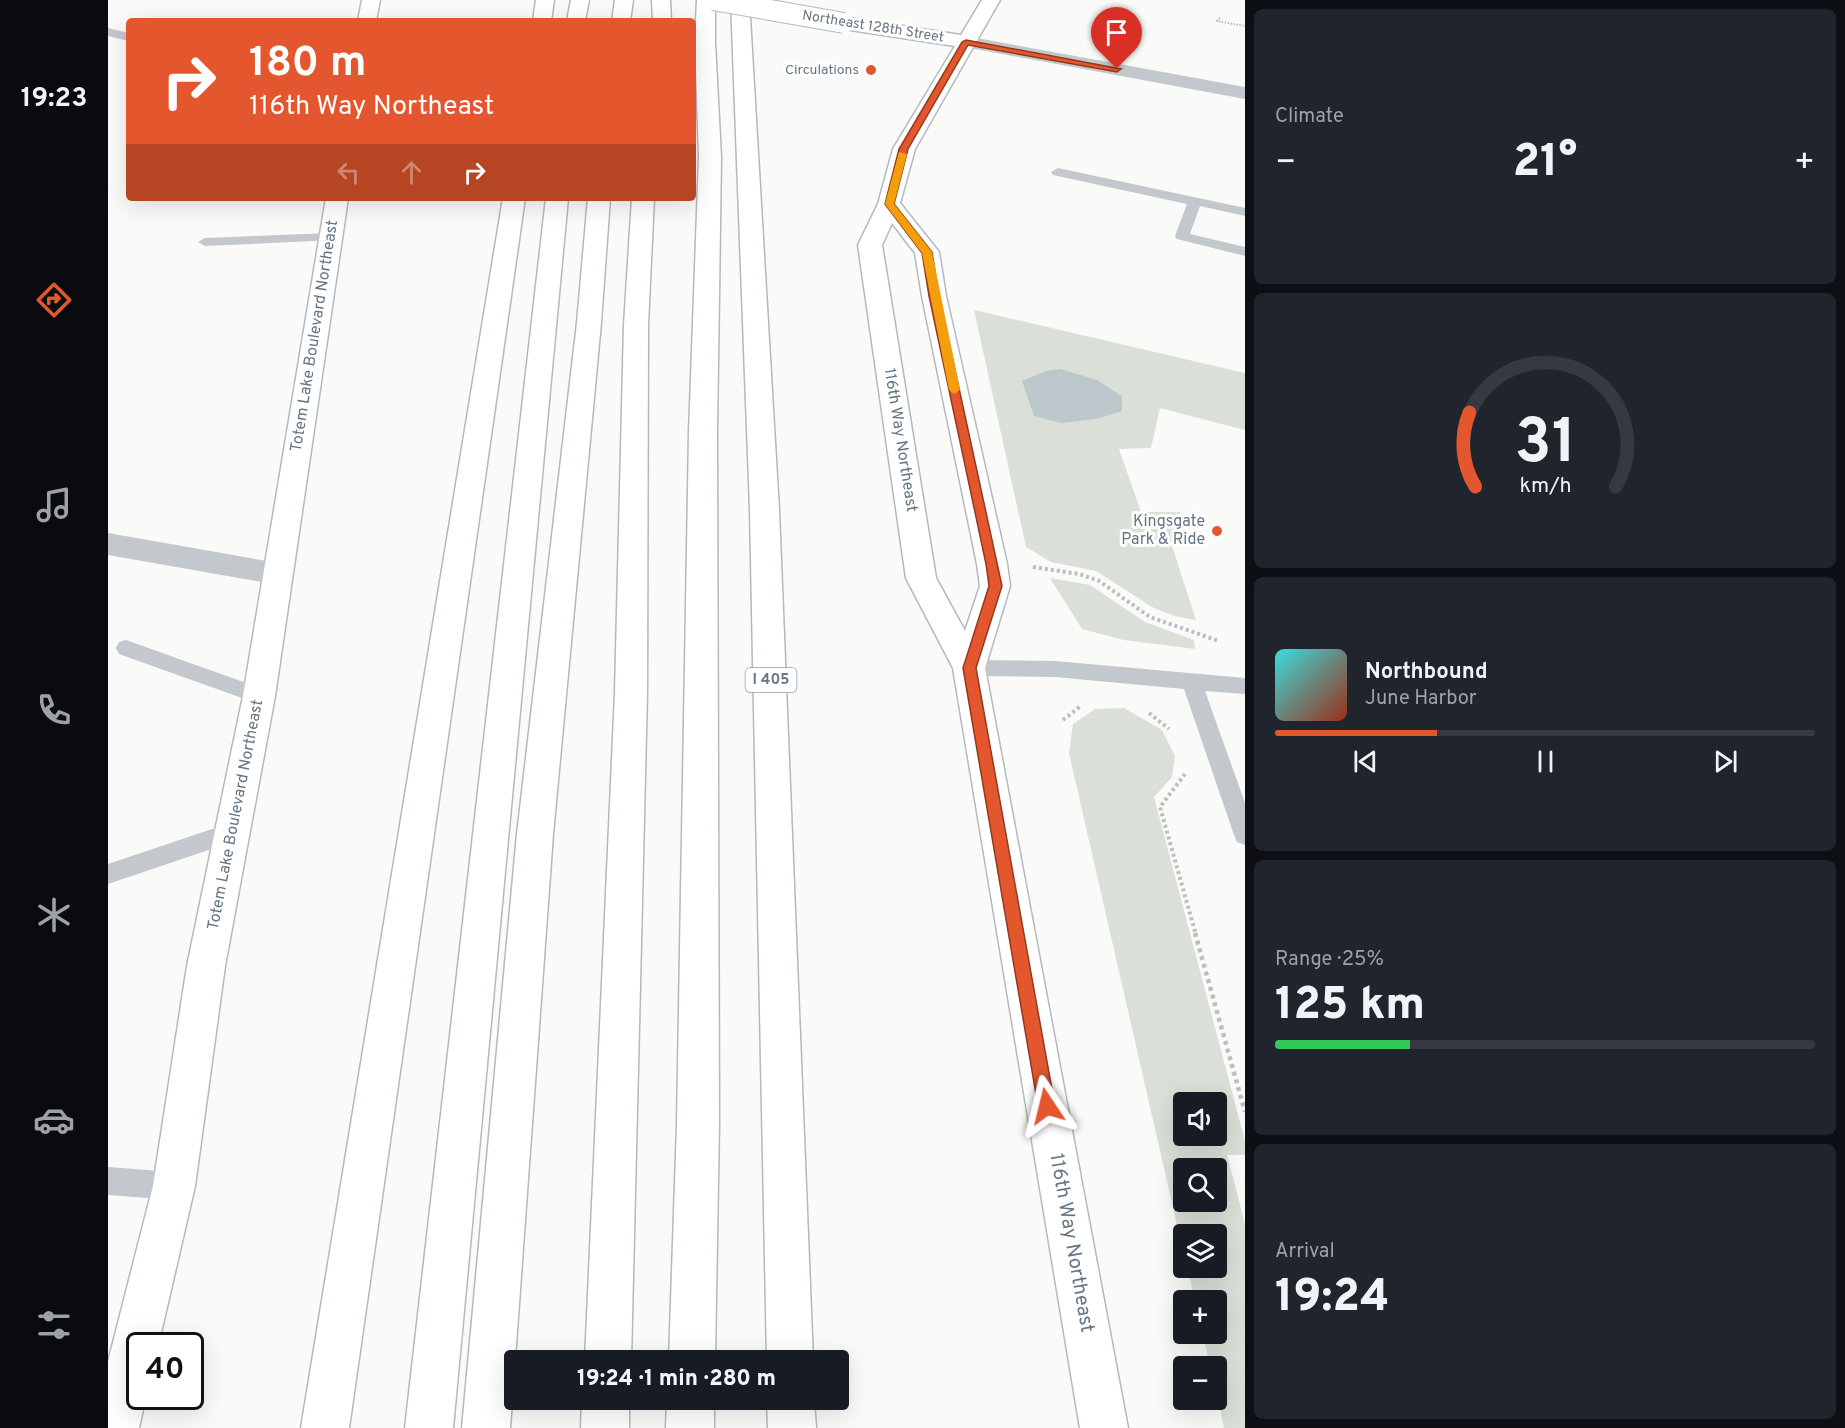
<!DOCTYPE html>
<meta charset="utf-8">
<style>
:root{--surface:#171b24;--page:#20242c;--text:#f1f3f6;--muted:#9ea1a6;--line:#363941;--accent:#e4572e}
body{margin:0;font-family:Overpass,sans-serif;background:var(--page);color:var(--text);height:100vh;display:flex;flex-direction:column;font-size:22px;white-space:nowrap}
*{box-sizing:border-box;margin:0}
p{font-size:20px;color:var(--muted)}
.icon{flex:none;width:33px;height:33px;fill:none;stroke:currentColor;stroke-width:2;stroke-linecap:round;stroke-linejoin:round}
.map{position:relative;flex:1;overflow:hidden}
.drawer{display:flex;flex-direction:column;gap:9px;padding:9px;background:#0d0f14;width:600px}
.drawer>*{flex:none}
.top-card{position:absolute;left:18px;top:18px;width:570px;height:183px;border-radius:6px;box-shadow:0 6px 24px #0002;background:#e4572e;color:#fff;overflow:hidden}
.buttons{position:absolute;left:1065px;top:1092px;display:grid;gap:12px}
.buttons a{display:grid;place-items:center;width:54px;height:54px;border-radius:6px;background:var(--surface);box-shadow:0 6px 24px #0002;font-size:30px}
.speed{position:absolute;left:18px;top:1332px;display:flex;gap:12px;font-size:30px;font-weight:700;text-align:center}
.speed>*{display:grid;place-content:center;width:78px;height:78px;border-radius:50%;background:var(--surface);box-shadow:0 6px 24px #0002;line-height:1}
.speed .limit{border:3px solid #111;border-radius:9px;background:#fff;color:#111}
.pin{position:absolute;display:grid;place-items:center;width:51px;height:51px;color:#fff;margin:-62px -26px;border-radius:50% 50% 50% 0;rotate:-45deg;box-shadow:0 0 6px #0007}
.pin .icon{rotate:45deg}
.me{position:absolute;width:66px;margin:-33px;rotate:350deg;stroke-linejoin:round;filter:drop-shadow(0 0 4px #0008)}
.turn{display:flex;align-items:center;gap:21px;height:126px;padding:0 24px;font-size:27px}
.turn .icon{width:78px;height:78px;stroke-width:2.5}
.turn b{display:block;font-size:42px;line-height:51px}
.lanes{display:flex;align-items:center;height:57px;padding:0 24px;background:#0003;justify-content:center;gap:30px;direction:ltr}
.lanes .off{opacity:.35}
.big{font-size:45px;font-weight:800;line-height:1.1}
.drawer .widget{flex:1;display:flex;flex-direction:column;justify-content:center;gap:9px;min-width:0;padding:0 21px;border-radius:9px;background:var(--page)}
.drawer .dial{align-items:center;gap:0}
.dial svg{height:156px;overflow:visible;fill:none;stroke:var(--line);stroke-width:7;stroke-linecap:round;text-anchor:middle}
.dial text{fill:var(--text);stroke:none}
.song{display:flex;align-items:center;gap:18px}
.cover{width:72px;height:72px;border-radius:9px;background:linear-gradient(135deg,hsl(180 70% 55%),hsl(10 70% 35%))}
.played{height:6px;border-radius:3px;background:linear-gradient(90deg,var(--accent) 30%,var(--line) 30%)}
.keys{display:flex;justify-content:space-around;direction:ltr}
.heat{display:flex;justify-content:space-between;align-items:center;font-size:33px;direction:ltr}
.charge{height:9px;border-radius:4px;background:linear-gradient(90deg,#34c759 25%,var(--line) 0)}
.trip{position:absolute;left:396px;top:1350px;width:345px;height:60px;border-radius:6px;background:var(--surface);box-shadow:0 6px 24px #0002;font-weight:800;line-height:60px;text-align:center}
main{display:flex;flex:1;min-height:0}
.tabs{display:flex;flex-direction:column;width:108px;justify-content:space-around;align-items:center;background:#090b0e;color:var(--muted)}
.tabs .icon{width:42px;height:42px}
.tabs .on{color:var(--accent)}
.tabs b{font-size:27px;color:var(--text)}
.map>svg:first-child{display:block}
.green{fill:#dadfd7;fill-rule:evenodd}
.water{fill:#bbc7cb}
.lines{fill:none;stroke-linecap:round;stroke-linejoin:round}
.secondary-casing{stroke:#b3babf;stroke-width:3}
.highway-casing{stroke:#b4b9bd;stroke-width:3}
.path-far2{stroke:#bbbfc2;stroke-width:2;stroke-dasharray:1.5 1.5;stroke-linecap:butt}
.path-far1{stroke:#bbbfc2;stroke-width:4;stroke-dasharray:3 3;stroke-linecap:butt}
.path{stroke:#bbbfc2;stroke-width:4.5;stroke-dasharray:4 4;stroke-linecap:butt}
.lane{fill:#c3c8cc;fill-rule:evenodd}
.street{fill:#c3c8cc;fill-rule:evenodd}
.secondary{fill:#fff;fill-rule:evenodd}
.highway{fill:#fff;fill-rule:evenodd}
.secondary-bridge-casing{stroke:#b3babf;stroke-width:22;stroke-linecap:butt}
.secondary-bridge{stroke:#fff;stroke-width:20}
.route{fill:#e4572e;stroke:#94391e;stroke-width:1.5}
.slow{fill:#f59e0b}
.poi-dot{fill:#e4572e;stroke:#fff;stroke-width:2}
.labels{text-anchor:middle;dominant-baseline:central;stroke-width:6;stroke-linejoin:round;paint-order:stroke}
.far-street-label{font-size:14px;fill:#657683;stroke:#fff}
.far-poi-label{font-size:14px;fill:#657683;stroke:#fff;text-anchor:end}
.shield{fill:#fff;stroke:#939fa8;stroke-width:1.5}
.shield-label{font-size:15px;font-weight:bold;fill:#657683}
.street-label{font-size:16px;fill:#657683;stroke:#fff}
.poi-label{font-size:16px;fill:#657683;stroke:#fff;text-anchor:end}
.near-street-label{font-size:20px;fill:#657683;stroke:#fff}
</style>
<main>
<nav class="tabs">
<b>19:23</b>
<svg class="icon on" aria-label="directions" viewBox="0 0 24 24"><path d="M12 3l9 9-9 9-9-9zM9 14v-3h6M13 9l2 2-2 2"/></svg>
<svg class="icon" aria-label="music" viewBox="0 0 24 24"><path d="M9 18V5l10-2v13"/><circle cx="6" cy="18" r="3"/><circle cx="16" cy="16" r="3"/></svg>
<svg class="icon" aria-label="phone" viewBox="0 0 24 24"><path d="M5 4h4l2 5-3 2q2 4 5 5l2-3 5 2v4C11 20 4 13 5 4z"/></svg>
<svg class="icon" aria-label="climate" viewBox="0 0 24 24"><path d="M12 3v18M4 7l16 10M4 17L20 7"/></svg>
<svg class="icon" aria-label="car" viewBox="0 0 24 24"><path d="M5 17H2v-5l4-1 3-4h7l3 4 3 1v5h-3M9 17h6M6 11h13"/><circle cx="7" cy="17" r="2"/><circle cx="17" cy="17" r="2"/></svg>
<svg class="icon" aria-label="filters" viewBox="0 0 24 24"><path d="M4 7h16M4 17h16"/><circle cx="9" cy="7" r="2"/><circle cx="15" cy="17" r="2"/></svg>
</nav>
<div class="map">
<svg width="1137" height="1428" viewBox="0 0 1137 1428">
<rect width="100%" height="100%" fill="#fafaf8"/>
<!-- green -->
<g class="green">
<path d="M 866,310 L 1137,373 L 1137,430 L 1052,408 L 1043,448 L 1011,449 L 1033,512 L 1072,512 L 1083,544 L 1064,546 L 1088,620 L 1066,616 L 1044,607 L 988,571 L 943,562 L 918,547 Z"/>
<path d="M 942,578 L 982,585 L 1037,622 L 1086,640 L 1087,649 L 1016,640 L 974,629 Z"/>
<path d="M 1016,708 L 1054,730 L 1067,756 L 1064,777 L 1046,797 L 1137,1141 L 1137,1155 L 1119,1155 L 1137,1224 L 1137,1428 L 1116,1428 L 1109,1394 L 1108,1366 L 1102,1366 L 1095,1334 L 1108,1334 L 1108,1300 L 1087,1300 L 1079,1268 L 1108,1268 L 1108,1234 L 1076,1234 L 1075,1251 L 961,753 L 965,724 L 987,709 ZM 1076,1102 L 1108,1102 L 1108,1136 L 1076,1136 ZM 1076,1168 L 1108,1168 L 1108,1202 L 1076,1202 Z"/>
</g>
<!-- water -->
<path class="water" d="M 952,369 L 989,380 L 1014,396 L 1014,411 L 988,419 L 953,423 L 926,416 L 914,381 L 938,371 Z"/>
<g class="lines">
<defs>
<g id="secondary">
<path d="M 254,0 L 272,0 L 268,21 L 250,21 Z"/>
<path d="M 874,0 L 892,0 L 807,149 L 792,203 L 831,252 L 838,296 L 899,564 L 902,586 L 877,668 L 1020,1428 L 972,1428 L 845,668 L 798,578 L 750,245 L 770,204 L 785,149 L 847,46 L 736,29 L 729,27 L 727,23 L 729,19 L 736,17 L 853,35 ZM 784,223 L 807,253 L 814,296 L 869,564 L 872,586 L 857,631 L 828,578 L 774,245 Z"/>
<path d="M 218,198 L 240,198 L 167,696 L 117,966 L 87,1186 L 50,1346 L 32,1346 L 32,1396 L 38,1396 L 31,1428 L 0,1428 L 0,1362 L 45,1186 L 79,966 L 135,696 Z"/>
</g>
<g id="highway">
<path d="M 428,0 L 446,0 L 443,21 L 425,21 Z"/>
<path d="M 463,0 L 481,0 L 477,21 L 459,21 Z"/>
<path d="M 507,0 L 525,0 L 522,21 L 504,21 Z"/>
<path d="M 544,0 L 562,0 L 563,21 L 545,21 Z"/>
<path d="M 589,0 L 607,0 L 607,42 L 613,157 L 609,432 L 611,1123 L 607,1360 L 561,1360 L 569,1123 L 581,432 L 591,157 L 587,42 Z"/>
<path d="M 623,0 L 641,0 L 671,510 L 705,1360 L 659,1360 L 642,510 Z"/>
<path d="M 395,198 L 417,198 L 241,1428 L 193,1428 Z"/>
<path d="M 438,198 L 460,198 L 345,1428 L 297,1428 Z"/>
<path d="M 480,198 L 502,198 L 493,323 L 445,834 L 402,1428 L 354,1428 L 409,834 L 469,323 Z"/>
<path d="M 524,198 L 546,198 L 540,325 L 539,693 L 523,1360 L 477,1360 L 507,693 L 516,325 Z"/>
<path d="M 474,1400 L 521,1400 L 521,1428 L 473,1428 Z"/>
<path d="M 559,1400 L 606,1400 L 606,1428 L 558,1428 Z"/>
<path d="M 659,1400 L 706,1400 L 708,1428 L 660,1428 Z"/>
</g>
</defs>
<!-- secondary casing -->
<use href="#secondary" class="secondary-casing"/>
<!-- highway casing -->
<use href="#highway" class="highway-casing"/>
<!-- path-far2 -->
<path class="path-far2" d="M 1112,18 L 1109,21 L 1137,26"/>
<!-- path-far1 -->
<g class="path-far1">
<path d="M 925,567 L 971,574 L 991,581 L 1042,617 L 1111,641"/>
<path d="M 1041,713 L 1061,729"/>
<path d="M 955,720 L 973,706"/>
<path d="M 1077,774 L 1052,807 L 1088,935"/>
</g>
<!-- path -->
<path class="path" d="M 1087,933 L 1137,1112"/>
<!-- lane -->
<g class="lane">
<path d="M 0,28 L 21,33 L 21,41 L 0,36 Z"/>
<path d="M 950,168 L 1137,208 L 1137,216 L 1092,206 L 1082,234 L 1137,247 L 1137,256 L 1069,239 L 1067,236 L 1079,204 L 945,175 L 943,172 Z"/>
<path d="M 222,233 L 229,237 L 227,240 L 97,246 L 90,242 L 97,238 Z"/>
<path d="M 18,640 L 158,690 L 161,696 L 158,702 L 151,704 L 11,654 L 8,648 L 11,642 Z"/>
<path d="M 861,660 L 947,661 L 1137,678 L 1137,694 L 1097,691 L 1137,803 L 1137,845 L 1129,842 L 1126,835 L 1076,689 L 947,677 L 861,676 L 854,674 L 851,668 L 854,662 Z"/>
<path d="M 125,822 L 133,825 L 136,832 L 133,839 L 0,884 L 0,864 Z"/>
<path d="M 0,1167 L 66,1172 L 76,1176 L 80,1186 L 76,1196 L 66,1200 L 0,1195 Z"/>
</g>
<!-- street -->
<g class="street">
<path d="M 858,36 L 1137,87 L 1137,99 L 851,46 L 848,42 L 851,38 Z"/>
<path d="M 0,533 L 170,563 L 181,566 L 185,574 L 181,582 L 170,585 L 0,555 Z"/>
</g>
<!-- secondary -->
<use href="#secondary" class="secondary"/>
<!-- highway -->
<use href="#highway" class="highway"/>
<defs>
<path id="secondary-bridge" d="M 605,0 L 736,23"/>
</defs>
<!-- secondary-bridge casing -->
<use href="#secondary-bridge" class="secondary-bridge-casing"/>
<!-- secondary-bridge -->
<use href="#secondary-bridge" class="secondary-bridge"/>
</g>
<!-- route -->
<path class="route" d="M 858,40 L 1013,69 L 1009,72 L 860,45 L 800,149 L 786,204 L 824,252 L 831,296 L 894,586 L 868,668 L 947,1106 L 945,1112 L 939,1114 L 933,1112 L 930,1106 L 855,668 L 881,586 L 878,564 L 821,296 L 814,253 L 777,204 L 791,149 L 854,42 Z"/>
<!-- slow -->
<path class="slow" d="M 791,152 L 799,154 L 786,204 L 824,252 L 852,390 L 846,394 L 841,390 L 814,253 L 777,204 Z"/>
<!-- markers -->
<g class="poi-dot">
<circle cx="763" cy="70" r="6"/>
<circle cx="1109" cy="531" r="6"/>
</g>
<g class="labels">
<!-- far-street labels -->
<g class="far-street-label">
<text transform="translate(765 27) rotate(9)">Northeast 128th Street</text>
</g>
<!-- far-poi labels -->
<g class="far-poi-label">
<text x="751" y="70">Circulations</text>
</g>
<!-- shield labels -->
<rect class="shield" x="637.5" y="668" width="51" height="24" rx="4.5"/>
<g class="shield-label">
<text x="663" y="680">I 405</text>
</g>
<!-- street labels -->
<g class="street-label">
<text transform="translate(207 336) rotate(-81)">Totem Lake Boulevard Northeast</text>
<text transform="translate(792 440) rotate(81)">116th Way Northeast</text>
<text transform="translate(128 815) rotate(-79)">Totem Lake Boulevard Northeast</text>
</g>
<!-- poi labels -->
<g class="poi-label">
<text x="1097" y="522">Kingsgate<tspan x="1097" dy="18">Park &amp; Ride</tspan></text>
</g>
<!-- near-street labels -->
<g class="near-street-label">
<text transform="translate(963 1243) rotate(80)">116th Way Northeast</text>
</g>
</g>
</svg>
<div class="buttons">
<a><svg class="icon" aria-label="sound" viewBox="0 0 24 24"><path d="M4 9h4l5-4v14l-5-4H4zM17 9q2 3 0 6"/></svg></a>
<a><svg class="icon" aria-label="search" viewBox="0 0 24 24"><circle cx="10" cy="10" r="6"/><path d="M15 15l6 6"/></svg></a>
<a><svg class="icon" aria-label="layers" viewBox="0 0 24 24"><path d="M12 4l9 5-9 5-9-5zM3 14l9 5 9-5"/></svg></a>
<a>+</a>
<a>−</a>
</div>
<div class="speed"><div class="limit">40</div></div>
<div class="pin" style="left:1009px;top:69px;background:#d93025"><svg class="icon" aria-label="arrive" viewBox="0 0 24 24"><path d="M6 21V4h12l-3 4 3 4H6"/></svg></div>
<svg class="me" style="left:939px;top:1106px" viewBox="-20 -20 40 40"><path d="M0-17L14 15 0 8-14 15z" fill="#e4572e" stroke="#fff" stroke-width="4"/></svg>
<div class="trip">19:24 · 1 min · 280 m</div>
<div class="top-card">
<div class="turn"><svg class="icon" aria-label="right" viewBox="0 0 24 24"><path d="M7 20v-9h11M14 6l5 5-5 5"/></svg><div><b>180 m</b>116th Way Northeast</div></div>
<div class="lanes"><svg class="icon off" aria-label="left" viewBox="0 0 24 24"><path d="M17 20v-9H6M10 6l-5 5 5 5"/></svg><svg class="icon off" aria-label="ahead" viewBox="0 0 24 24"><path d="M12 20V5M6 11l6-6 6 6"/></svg><svg class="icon" aria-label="right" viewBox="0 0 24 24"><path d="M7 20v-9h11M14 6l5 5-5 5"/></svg></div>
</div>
</div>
<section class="drawer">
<div class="widget"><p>Climate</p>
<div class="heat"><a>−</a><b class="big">21°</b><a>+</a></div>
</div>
<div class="widget dial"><svg viewBox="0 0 100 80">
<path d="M14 69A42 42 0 1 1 86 69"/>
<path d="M14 69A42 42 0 0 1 11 31" stroke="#e4572e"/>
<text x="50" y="56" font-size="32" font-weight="700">31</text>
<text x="50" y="72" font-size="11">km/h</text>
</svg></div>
<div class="widget">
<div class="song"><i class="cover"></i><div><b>Northbound</b><p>June Harbor</p></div></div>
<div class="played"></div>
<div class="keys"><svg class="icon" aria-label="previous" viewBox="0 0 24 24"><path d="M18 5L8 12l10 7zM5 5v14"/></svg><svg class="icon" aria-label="pause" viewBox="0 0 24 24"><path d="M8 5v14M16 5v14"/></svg><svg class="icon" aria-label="next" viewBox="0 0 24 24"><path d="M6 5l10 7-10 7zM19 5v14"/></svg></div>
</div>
<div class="widget"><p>Range · 25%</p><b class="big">125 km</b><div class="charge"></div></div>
<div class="widget"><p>Arrival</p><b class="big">19:24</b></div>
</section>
</main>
